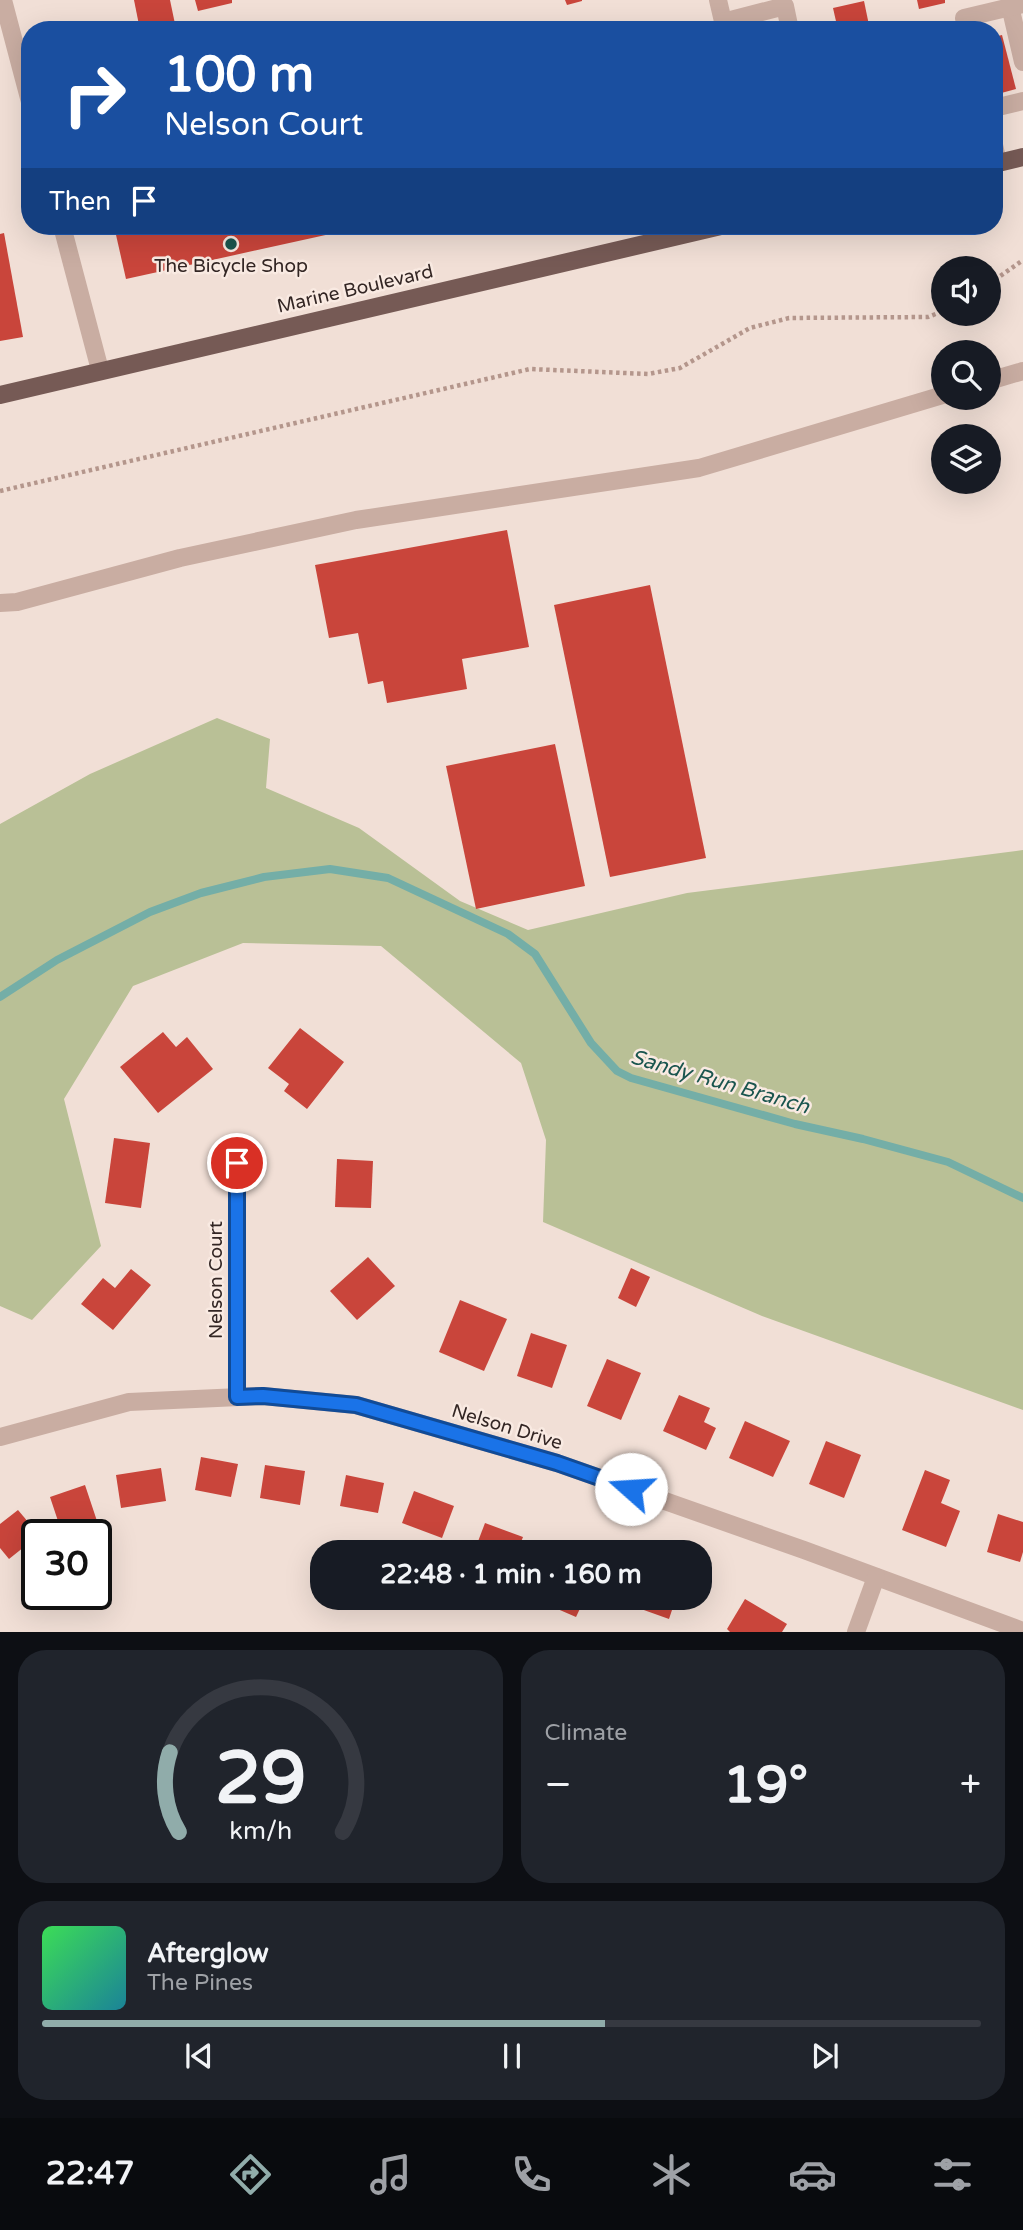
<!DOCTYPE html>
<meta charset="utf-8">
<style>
:root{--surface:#171b24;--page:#20242c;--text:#f1f3f6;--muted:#9ea1a6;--line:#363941;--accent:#90acaa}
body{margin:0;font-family:"Varela Round",sans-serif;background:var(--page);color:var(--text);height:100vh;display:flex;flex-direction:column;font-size:26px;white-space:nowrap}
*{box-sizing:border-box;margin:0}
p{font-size:23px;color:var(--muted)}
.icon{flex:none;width:38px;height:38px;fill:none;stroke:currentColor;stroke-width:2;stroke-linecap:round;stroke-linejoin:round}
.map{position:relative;height:1632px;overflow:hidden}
.details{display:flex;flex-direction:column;gap:18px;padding:18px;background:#0d0f14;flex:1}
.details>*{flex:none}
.guide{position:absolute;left:21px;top:21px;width:982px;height:214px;border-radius:28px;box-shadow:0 7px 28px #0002;background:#1a4fa0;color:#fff;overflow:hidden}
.fabs{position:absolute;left:931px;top:256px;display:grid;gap:14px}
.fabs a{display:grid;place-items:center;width:70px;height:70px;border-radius:50%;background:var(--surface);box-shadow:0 7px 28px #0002;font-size:35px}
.speed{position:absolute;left:21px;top:1519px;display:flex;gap:14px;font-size:35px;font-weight:700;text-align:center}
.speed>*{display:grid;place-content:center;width:91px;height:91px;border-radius:50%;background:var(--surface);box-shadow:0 7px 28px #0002;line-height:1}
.speed .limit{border:4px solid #111;border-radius:10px;background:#fff;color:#111}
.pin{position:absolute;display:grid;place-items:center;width:60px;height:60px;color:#fff;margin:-30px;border:4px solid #fff;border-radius:50%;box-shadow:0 2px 7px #0007}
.me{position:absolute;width:77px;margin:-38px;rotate:289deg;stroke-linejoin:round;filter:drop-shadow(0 0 5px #0008)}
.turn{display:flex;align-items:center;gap:24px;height:147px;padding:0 28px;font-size:32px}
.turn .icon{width:91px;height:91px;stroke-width:2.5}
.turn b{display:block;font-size:49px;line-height:60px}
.then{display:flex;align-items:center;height:66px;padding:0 28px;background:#0003;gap:14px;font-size:26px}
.big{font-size:52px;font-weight:800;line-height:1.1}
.details .card{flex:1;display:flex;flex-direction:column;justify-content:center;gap:10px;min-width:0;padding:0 24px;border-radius:28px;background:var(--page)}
.details .dial{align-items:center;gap:0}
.dial svg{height:182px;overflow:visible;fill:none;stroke:var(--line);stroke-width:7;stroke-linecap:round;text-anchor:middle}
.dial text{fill:var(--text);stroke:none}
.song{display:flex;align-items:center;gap:21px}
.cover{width:84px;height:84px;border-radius:10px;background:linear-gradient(135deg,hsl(130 70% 55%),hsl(190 70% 35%))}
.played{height:7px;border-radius:4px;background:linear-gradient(90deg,var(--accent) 60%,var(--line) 60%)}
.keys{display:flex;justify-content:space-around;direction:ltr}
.heat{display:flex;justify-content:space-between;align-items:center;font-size:38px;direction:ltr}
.details .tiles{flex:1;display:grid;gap:18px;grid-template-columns:1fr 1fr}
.card:last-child{grid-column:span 2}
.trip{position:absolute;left:310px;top:1540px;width:402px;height:70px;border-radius:28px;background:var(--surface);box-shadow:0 7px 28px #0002;font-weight:800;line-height:70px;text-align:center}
.tab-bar{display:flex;height:112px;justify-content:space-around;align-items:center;background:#090b0e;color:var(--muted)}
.tab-bar .icon{width:49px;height:49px}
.tab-bar .selected{color:var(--accent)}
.tab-bar b{font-size:32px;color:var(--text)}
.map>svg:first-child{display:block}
.green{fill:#b9c096}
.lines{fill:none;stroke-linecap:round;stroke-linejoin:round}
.stream{stroke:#74aea7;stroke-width:8}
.building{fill:#c9453b}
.path{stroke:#b4968c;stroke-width:4.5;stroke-dasharray:3.5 3.5;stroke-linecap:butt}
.minor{stroke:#c9ada2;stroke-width:18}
.major{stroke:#765a55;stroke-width:18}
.route-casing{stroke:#114b97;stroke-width:18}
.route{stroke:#1a73e8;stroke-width:12}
.poi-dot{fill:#1a554e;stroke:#f9eae2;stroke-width:2.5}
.labels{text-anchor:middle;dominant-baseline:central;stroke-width:5;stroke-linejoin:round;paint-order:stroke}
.poi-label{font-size:19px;fill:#332624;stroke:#f9eae2}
.street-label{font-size:19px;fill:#332624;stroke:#f9eae2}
.water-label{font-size:21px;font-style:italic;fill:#1a554e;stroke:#f9eae2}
</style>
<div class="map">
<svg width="1023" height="1632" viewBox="0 0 1023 1632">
<rect width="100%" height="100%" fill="#f1dfd6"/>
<!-- green -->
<path class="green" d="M 217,718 L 270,739 L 266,788 L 359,828 L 460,901 L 528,930 L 687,893 L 1023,850 L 1023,1410 L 762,1316 L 543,1222 L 546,1140 L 521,1063 L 381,946 L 243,943 L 133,986 L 64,1099 L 101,1246 L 32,1320 L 0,1306 L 0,824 L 90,774 Z"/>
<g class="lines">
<!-- stream -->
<path class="stream" d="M 0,997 L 57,960 L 150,912 L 201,893 L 264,877 L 330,869 L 388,878 L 508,934 L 535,954 L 591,1043 L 617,1071 L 631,1078 L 795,1124 L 863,1139 L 948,1162 L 1023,1198"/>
</g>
<!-- building -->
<g class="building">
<path d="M 134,0 L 170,0 L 175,24 L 140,30 Z"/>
<path d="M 195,0 L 232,0 L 232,3 L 198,11 Z"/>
<path d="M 565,0 L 582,0 L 582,1 L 567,5 Z"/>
<path d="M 917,0 L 945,0 L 945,3 L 919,9 Z"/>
<path d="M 864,1 L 870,30 L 838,30 L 833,8 Z"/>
<path d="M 1002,35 L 1016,89 L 994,95 L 994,37 Z"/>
<path d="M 114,226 L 362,226 L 362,227 L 126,279 Z"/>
<path d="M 4,233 L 23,337 L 0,341 L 0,234 Z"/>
<path d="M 507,530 L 529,647 L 462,659 L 467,689 L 387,703 L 383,681 L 368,684 L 358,633 L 329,638 L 315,565 Z"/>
<path d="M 650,585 L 706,858 L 610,877 L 554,605 Z"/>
<path d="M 555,744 L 585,886 L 476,909 L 446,766 Z"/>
<path d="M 300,1028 L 344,1062 L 307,1109 L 284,1091 L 289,1084 L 268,1068 Z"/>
<path d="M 163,1032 L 176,1047 L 187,1037 L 213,1069 L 158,1113 L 120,1067 Z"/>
<path d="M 114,1138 L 150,1143 L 141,1208 L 105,1203 Z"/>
<path d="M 337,1159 L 373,1161 L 371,1208 L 335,1207 Z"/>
<path d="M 368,1257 L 395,1286 L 357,1320 L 330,1291 Z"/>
<path d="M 631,1268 L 650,1277 L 636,1307 L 618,1298 Z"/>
<path d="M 131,1269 L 151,1285 L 113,1330 L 81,1304 L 103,1278 L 115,1288 Z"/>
<path d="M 460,1300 L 507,1319 L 484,1371 L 439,1352 Z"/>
<path d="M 531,1333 L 567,1345 L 552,1388 L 517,1376 Z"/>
<path d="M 607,1359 L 641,1373 L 621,1420 L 587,1406 Z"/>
<path d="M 679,1395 L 710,1408 L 704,1422 L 716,1428 L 706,1450 L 663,1431 Z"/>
<path d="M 745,1421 L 790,1441 L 773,1477 L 729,1458 Z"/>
<path d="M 826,1441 L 861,1455 L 844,1498 L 809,1484 Z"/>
<path d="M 201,1457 L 238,1464 L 231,1497 L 195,1490 Z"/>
<path d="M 265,1465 L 305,1471 L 300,1505 L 260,1498 Z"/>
<path d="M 161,1468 L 166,1501 L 121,1508 L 116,1475 Z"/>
<path d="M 925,1470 L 950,1480 L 941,1503 L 960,1511 L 946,1547 L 902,1530 Z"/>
<path d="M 346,1475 L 384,1483 L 378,1513 L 340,1506 Z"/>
<path d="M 85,1485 L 97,1521 L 62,1533 L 50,1497 Z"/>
<path d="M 414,1491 L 454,1506 L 442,1538 L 402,1523 Z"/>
<path d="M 18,1510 L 39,1535 L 9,1559 L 0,1548 L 0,1524 Z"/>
<path d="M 998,1514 L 1023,1522 L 1023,1552 L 1020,1562 L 987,1552 Z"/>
<path d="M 485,1523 L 523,1537 L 517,1552 L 474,1552 Z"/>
<path d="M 556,1546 L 571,1552 L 553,1552 Z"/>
<path d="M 532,1598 L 585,1598 L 576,1617 Z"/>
<path d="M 629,1598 L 676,1598 L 669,1619 L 627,1604 Z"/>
<path d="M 745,1599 L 787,1624 L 782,1632 L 730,1632 L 727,1629 Z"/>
</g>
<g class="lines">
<!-- path -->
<g class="path">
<path d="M 989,284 L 1023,260"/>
<path d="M 0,491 L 530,369 L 648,374 L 680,368 L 750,328 L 789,318 L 928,317 L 943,311"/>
</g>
<!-- minor -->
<g class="minor">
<path d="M 3,0 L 30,102"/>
<path d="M 718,0 L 725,30"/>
<path d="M 1010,6 L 1023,62"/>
<path d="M 723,22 L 785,6 L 790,30"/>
<path d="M 967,30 L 964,18 L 1023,4"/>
<path d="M 994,108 L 1023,101"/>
<path d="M 994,145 L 998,163"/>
<path d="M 62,226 L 100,370"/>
<path d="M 989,381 L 1023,371"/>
<path d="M 0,603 L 17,602 L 180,558 L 356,520 L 699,468 L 943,395"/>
<path d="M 237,1397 L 237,1162"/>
<path d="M 0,1437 L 129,1402 L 263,1396 L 356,1405 L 557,1463 L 804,1550 L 1023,1631"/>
<path d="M 856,1632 L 876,1577"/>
</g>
<!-- major -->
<g class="major">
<path d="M 994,164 L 1023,157"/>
<path d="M 0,395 L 721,226"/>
</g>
</g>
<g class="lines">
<defs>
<path id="route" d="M 237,1163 L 237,1397 L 263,1396 L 356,1405 L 557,1463 L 631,1489"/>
</defs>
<!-- route casing -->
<use href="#route" class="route-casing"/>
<!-- route -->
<use href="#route" class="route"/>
</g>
<!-- markers -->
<circle class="poi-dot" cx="231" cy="244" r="7"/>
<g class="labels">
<!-- poi labels -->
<g class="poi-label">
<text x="231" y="266">The Bicycle Shop</text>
</g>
<!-- street labels -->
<g class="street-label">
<text transform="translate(355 289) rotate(-13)">Marine Boulevard</text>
<text transform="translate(216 1280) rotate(-90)">Nelson Court</text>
<text transform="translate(507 1427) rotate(17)">Nelson Drive</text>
</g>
<!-- water labels -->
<g class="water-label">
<text transform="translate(720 1082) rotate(16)">Sandy Run Branch</text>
</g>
</g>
</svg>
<div class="fabs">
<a><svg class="icon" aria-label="sound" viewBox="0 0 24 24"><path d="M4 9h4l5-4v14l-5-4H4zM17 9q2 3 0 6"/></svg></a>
<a><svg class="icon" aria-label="search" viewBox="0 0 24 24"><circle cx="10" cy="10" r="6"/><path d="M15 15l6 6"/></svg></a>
<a><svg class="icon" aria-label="layers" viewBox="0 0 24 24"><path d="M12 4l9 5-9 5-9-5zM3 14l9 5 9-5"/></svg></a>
</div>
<div class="speed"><div class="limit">30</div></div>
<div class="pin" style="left:237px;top:1163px;background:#d93025"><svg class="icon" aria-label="arrive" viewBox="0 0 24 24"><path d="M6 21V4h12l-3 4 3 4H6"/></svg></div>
<svg class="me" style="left:631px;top:1489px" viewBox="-20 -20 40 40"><circle r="19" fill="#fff"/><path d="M0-13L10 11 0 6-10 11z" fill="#1a73e8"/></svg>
<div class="trip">22:48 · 1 min · 160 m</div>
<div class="guide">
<div class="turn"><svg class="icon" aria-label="right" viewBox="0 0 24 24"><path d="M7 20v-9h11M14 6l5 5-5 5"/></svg><div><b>100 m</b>Nelson Court</div></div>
<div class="then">Then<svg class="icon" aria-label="arrive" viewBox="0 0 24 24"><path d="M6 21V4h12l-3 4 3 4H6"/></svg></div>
</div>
</div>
<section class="details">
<div class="tiles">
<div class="card dial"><svg viewBox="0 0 100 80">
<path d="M14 69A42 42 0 1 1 86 69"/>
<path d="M14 69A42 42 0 0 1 10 34" stroke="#90acaa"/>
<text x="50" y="56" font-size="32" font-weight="700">29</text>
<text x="50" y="72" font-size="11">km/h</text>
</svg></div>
<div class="card"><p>Climate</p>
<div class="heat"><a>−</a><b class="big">19°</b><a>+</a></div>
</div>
<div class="card">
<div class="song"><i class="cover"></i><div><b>Afterglow</b><p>The Pines</p></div></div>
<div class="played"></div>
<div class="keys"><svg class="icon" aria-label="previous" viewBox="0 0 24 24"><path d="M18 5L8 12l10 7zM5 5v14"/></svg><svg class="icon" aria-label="pause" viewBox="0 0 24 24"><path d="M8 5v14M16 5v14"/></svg><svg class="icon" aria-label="next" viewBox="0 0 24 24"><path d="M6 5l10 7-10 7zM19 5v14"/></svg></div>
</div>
</div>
</section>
<nav class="tab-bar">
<b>22:47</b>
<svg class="icon selected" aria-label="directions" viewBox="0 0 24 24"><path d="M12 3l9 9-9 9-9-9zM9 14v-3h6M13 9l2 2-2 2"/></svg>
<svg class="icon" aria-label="music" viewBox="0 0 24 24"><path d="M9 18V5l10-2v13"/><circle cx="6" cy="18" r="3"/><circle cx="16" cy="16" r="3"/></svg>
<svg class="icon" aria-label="phone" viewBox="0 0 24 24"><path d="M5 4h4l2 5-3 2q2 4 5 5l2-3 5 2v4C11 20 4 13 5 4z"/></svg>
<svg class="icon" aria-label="climate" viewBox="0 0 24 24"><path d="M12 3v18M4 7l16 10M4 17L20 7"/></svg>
<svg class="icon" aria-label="car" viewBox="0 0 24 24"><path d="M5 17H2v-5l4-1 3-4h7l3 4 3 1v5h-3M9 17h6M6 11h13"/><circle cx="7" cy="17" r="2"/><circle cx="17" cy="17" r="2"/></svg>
<svg class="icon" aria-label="filters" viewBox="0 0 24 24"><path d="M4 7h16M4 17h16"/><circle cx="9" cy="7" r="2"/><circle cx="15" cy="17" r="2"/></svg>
</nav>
